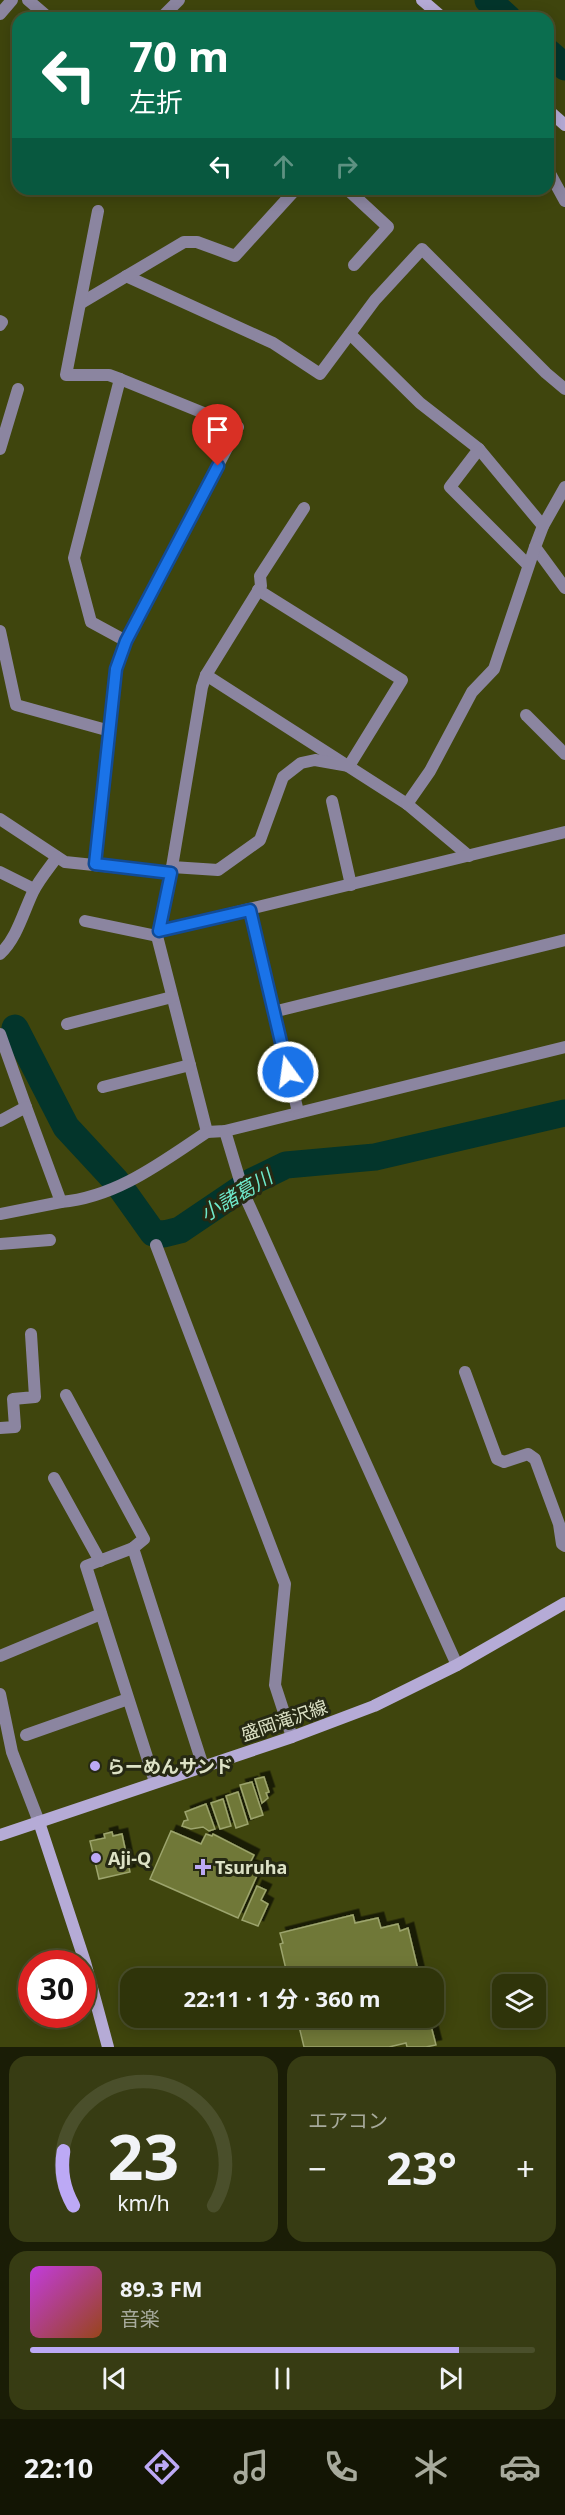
<!DOCTYPE html>
<html lang="ja">
<meta charset="utf-8">
<style>
:root{--surface:#2f340a;--page:#373c13;--text:#f1f3f6;--muted:#a7aa9c;--line:#4a4f2b;--accent:#bca9f5}
body{margin:0;font-family:"Noto Sans","Noto Sans JP",sans-serif;background:var(--page);color:var(--text);height:100vh;display:flex;flex-direction:column;font-size:22px;white-space:nowrap}
*{box-sizing:border-box;margin:0}
p{font-size:20px;color:var(--muted)}
.icon{flex:none;width:33px;height:33px;fill:none;stroke:currentColor;stroke-width:2;stroke-linecap:round;stroke-linejoin:round}
.map{position:relative;height:2047px;overflow:hidden}
.side{display:flex;flex-direction:column;gap:9px;padding:9px;background:#1a1d06;flex:1}
.side>*{flex:none}
.guide{position:absolute;left:12px;top:12px;width:542px;height:183px;border-radius:18px;box-shadow:0 3px 15px #0003,0 0 0 2px var(--line);background:#0b6e4f;color:#fff;overflow:hidden}
.buttons{position:absolute;left:492px;top:1974px;display:grid;gap:12px}
.buttons a{display:grid;place-items:center;width:54px;height:54px;border-radius:12px;background:var(--surface);box-shadow:0 3px 15px #0003,0 0 0 2px var(--line);font-size:30px}
.speed{position:absolute;left:18px;top:1950px;display:flex;gap:12px;font-size:30px;font-weight:700;text-align:center}
.speed>*{display:grid;place-content:center;width:78px;height:78px;border-radius:50%;background:var(--surface);box-shadow:0 3px 15px #0003,0 0 0 2px var(--line);line-height:1}
.speed .limit{border:9px solid #d22;background:#fff;color:#111}
.pin{position:absolute;display:grid;place-items:center;width:51px;height:51px;color:#fff;margin:-62px -26px;border-radius:50% 50% 50% 0;rotate:-45deg;box-shadow:0 0 6px #0007}
.pin .icon{rotate:45deg}
.me{position:absolute;width:66px;margin:-33px;rotate:346deg;stroke-linejoin:round;filter:drop-shadow(0 0 4px #0008)}
.turn{display:flex;align-items:center;gap:21px;height:126px;padding:0 18px;font-size:27px}
.turn .icon{width:78px;height:78px;stroke-width:2.5}
.turn b{display:block;font-size:42px;line-height:51px}
.lanes{display:flex;align-items:center;height:57px;padding:0 18px;background:#0003;justify-content:center;gap:30px;direction:ltr}
.lanes .off{opacity:.35}
.big{font-size:45px;font-weight:700;line-height:1.1}
.side .tile{flex:1;display:flex;flex-direction:column;justify-content:center;gap:9px;min-width:0;padding:0 21px;border-radius:18px;background:var(--page)}
.side .dial{align-items:center;gap:0}
.dial svg{height:156px;overflow:visible;fill:none;stroke:var(--line);stroke-width:7;stroke-linecap:round;text-anchor:middle}
.dial text{fill:var(--text);stroke:none}
.song{display:flex;align-items:center;gap:18px}
.cover{width:72px;height:72px;border-radius:9px;background:linear-gradient(135deg,hsl(290 70% 55%),hsl(20 70% 35%))}
.played{height:6px;border-radius:3px;background:linear-gradient(90deg,var(--accent) 85%,var(--line) 85%)}
.keys{display:flex;justify-content:space-around;direction:ltr}
.heat{display:flex;justify-content:space-between;align-items:center;font-size:33px;direction:ltr}
.side .tiles{flex:1;display:grid;gap:9px;grid-template-columns:1fr 1fr}
.tile:last-child{grid-column:span 2}
.trip{position:absolute;left:120px;top:1968px;width:324px;height:60px;border-radius:18px;background:var(--surface);box-shadow:0 3px 15px #0003,0 0 0 2px var(--line);font-weight:700;line-height:60px;text-align:center}
.tabs{display:flex;height:96px;justify-content:space-around;align-items:center;background:#131504;color:var(--muted)}
.tabs .icon{width:42px;height:42px}
.tabs .selected{color:var(--accent)}
.tabs b{font-size:27px;color:var(--text)}
.map>svg:first-child{display:block}
.lines{fill:none;stroke-linecap:round;stroke-linejoin:round}
.river{stroke:#03352b;stroke-width:27}
.building{fill:#707837;stroke:#9ca46d;stroke-width:1.5;filter:url(#shadow)}
.street{stroke:#8b85a0;stroke-width:12}
.secondary{stroke:#b5abd6;stroke-width:12}
.route-casing{stroke:#114b97;stroke-width:15}
.route{stroke:#1a73e8;stroke-width:10}
.poi-dot{fill:#bca9f5;stroke:#262913;stroke-width:2}
.labels{text-anchor:middle;dominant-baseline:central;stroke-width:6;stroke-linejoin:round;paint-order:stroke}
.street-label{font-size:18px;fill:#dde2c6;stroke:#262913}
.poi-label{font-size:18px;font-weight:bold;fill:#dde2c6;stroke:#262913;text-anchor:start}
.water-label{font-size:20px;font-style:italic;fill:#6feacc;stroke:#262913}
</style>
<div class="map">
<svg width="565" height="2047" viewBox="0 0 565 2047">
<defs>
<filter id="shadow"><feDropShadow dx="5.5" dy="-5.5" stdDeviation="0" flood-color="#0009"/></filter>
</defs>
<rect width="100%" height="100%" fill="#3f450d"/>
<g class="lines">
<!-- river -->
<g class="river">
<path d="M 488,0 L 508,18"/>
<path d="M 548,52 L 565,67"/>
<path d="M 15,1028 L 66,1127 L 116,1181 L 153,1233 L 164,1234 L 180,1230 L 251,1182 L 286,1165 L 375,1157 L 565,1113"/>
</g>
</g>
<!-- building -->
<g class="building">
<path d="M 264,1777 L 269,1792 L 266,1793 L 268,1798 L 262,1803 L 255,1779 Z"/>
<path d="M 252,1782 L 263,1815 L 251,1819 L 240,1785 Z"/>
<path d="M 238,1792 L 248,1824 L 236,1828 L 226,1796 Z"/>
<path d="M 223,1799 L 231,1826 L 220,1829 L 211,1803 Z"/>
<path d="M 206,1804 L 215,1829 L 209,1831 L 203,1827 L 191,1829 L 182,1826 L 184,1821 L 188,1820 L 185,1812 Z"/>
<path d="M 171,1831 L 201,1844 L 206,1834 L 212,1836 L 213,1834 L 254,1855 L 249,1865 L 260,1869 L 238,1918 L 150,1879 Z"/>
<path d="M 112,1832 L 113,1836 L 122,1834 L 130,1872 L 99,1879 L 90,1841 L 105,1838 L 104,1834 Z"/>
<path d="M 257,1886 L 266,1890 L 261,1900 L 268,1904 L 258,1926 L 242,1920 Z"/>
<path d="M 353,1915 L 355,1923 L 378,1918 L 381,1928 L 398,1924 L 400,1931 L 408,1928 L 420,1978 L 288,1978 L 280,1944 L 283,1943 L 280,1933 Z"/>
<path d="M 297,2018 L 429,2018 L 436,2045 L 426,2047 L 407,2047 L 406,2043 L 389,2047 L 304,2047 Z"/>
</g>
<g class="lines">
<!-- street -->
<g class="street">
<path d="M 28,0 L 49,18"/>
<path d="M 0,14 L 12,0"/>
<path d="M 161,18 L 179,0"/>
<path d="M 548,170 L 565,201"/>
<path d="M 347,189 L 388,227 L 354,265"/>
<path d="M 126,276 L 273,343 L 320,374 L 375,300 L 422,249 L 546,373 L 565,389"/>
<path d="M 81,303 L 184,242 L 197,242 L 235,256 L 296,189"/>
<path d="M 0,321 L 2,322 L 0,325"/>
<path d="M 350,334 L 420,403 L 479,449 L 543,526"/>
<path d="M 120,379 L 238,427 L 126,641"/>
<path d="M 0,449 L 18,389"/>
<path d="M 479,449 L 450,487 L 528,565"/>
<path d="M 565,487 L 543,526 L 535,547 L 565,588"/>
<path d="M 0,631 L 16,705 L 110,731"/>
<path d="M 206,675 L 407,804 L 469,856"/>
<path d="M 526,715 L 565,754"/>
<path d="M 332,801 L 351,885"/>
<path d="M 407,804 L 430,771 L 472,692 L 494,669 L 535,547"/>
<path d="M 0,819 L 65,862 L 171,873 L 157,936 L 207,1132 L 225,1131 L 565,1047"/>
<path d="M 95,864 L 116,669 L 126,641 L 91,622 L 74,558 L 120,379 L 109,375 L 66,375 L 98,211"/>
<path d="M 172,867 L 218,870 L 260,840 L 283,777 L 301,763 L 315,760 L 349,766 L 402,680 L 258,590"/>
<path d="M 0,872 L 34,889"/>
<path d="M 171,873 L 202,687 L 206,675 L 261,586 L 260,576 L 304,508"/>
<path d="M 250,910 L 298,1112"/>
<path d="M 85,921 L 157,936"/>
<path d="M 159,931 L 565,832"/>
<path d="M 0,954 C 17,938 23,913 33,892 C 39,880 49,868 57,857"/>
<path d="M 273,1012 L 565,940"/>
<path d="M 67,1024 L 172,997"/>
<path d="M 0,1034 L 26,1107"/>
<path d="M 103,1087 L 190,1065"/>
<path d="M 0,1121 L 26,1107 L 61,1202 C 117,1197 162,1162 207,1132"/>
<path d="M 225,1131 L 244,1194 L 457,1665"/>
<path d="M 0,1214 L 61,1202"/>
<path d="M 0,1244 L 50,1240"/>
<path d="M 156,1245 L 285,1584 L 275,1685 L 292,1737"/>
<path d="M 465,1372 L 497,1459 L 504,1462 L 528,1454 L 535,1459 L 559,1524 L 562,1544 L 565,1546"/>
<path d="M 66,1395 L 144,1539 L 133,1548 L 86,1566 L 155,1782"/>
<path d="M 0,1428 L 15,1427 L 13,1399 L 35,1397 L 31,1334"/>
<path d="M 54,1478 L 100,1561"/>
<path d="M 133,1548 L 203,1766"/>
<path d="M 0,1656 L 101,1614"/>
<path d="M 0,1694 L 12,1752 L 39,1822"/>
<path d="M 26,1735 L 128,1699"/>
</g>
<!-- secondary -->
<g class="secondary">
<path d="M 422,0 L 443,18"/>
<path d="M 548,110 L 565,125"/>
<path d="M 39,1822 L 85,1962 L 108,2047"/>
<path d="M 0,1835 L 292,1737 L 374,1706 L 457,1665 L 565,1603"/>
</g>
</g>
<g class="lines">
<defs>
<path id="route" d="M 218,466 L 126,641 L 116,669 L 95,864 L 171,873 L 159,931 L 250,910 L 288,1072"/>
</defs>
<!-- route casing -->
<use href="#route" class="route-casing"/>
<!-- route -->
<use href="#route" class="route"/>
</g>
<!-- markers -->
<g class="poi-dot">
<circle cx="95" cy="1766" r="6"/>
<circle cx="96" cy="1858" r="6"/>
<path d="M200 1858h6v6h6v6h-6v6h-6v-6h-6v-6h6z"/>
</g>
<g class="labels">
<!-- street labels -->
<g class="street-label">
<text transform="translate(284 1720) rotate(-19)">盛岡滝沢線</text>
</g>
<!-- poi labels -->
<g class="poi-label">
<text x="107" y="1766">らーめんサンド</text>
<text x="108" y="1858">Aji-Q</text>
<text x="215" y="1867">Tsuruha</text>
</g>
<!-- water labels -->
<g class="water-label">
<text transform="translate(236 1195) rotate(-31)">小諸葛川</text>
</g>
</g>
</svg>
<div class="buttons">
<a><svg class="icon" aria-label="layers" viewBox="0 0 24 24"><path d="M12 4l9 5-9 5-9-5zM3 14l9 5 9-5"/></svg></a>
</div>
<div class="speed"><div class="limit">30</div></div>
<div class="pin" style="left:218px;top:466px;background:#d93025"><svg class="icon" aria-label="arrive" viewBox="0 0 24 24"><path d="M6 21V4h12l-3 4 3 4H6"/></svg></div>
<svg class="me" style="left:288px;top:1072px" viewBox="-20 -20 40 40"><circle r="17" fill="#1a73e8" stroke="#fff" stroke-width="3"/><path d="M0-11L8 9 0 5-8 9z" fill="#fff"/></svg>
<div class="trip">22:11 · 1 分 · 360 m</div>
<div class="guide">
<div class="turn"><svg class="icon" aria-label="left" viewBox="0 0 24 24"><path d="M17 20v-9H6M10 6l-5 5 5 5"/></svg><div><b>70 m</b>左折</div></div>
<div class="lanes"><svg class="icon" aria-label="left" viewBox="0 0 24 24"><path d="M17 20v-9H6M10 6l-5 5 5 5"/></svg><svg class="icon off" aria-label="ahead" viewBox="0 0 24 24"><path d="M12 20V5M6 11l6-6 6 6"/></svg><svg class="icon off" aria-label="right" viewBox="0 0 24 24"><path d="M7 20v-9h11M14 6l5 5-5 5"/></svg></div>
</div>
</div>
<section class="side">
<div class="tiles">
<div class="tile dial"><svg viewBox="0 0 100 80">
<path d="M14 69A42 42 0 1 1 86 69"/>
<path d="M14 69A42 42 0 0 1 9 41" stroke="#bca9f5"/>
<text x="50" y="56" font-size="32" font-weight="700">23</text>
<text x="50" y="72" font-size="11">km/h</text>
</svg></div>
<div class="tile"><p>エアコン</p>
<div class="heat"><a>−</a><b class="big">23°</b><a>+</a></div>
</div>
<div class="tile">
<div class="song"><i class="cover"></i><div><b>89.3 FM</b><p>音楽</p></div></div>
<div class="played"></div>
<div class="keys"><svg class="icon" aria-label="previous" viewBox="0 0 24 24"><path d="M18 5L8 12l10 7zM5 5v14"/></svg><svg class="icon" aria-label="pause" viewBox="0 0 24 24"><path d="M8 5v14M16 5v14"/></svg><svg class="icon" aria-label="next" viewBox="0 0 24 24"><path d="M6 5l10 7-10 7zM19 5v14"/></svg></div>
</div>
</div>
</section>
<nav class="tabs">
<b>22:10</b>
<svg class="icon selected" aria-label="directions" viewBox="0 0 24 24"><path d="M12 3l9 9-9 9-9-9zM9 14v-3h6M13 9l2 2-2 2"/></svg>
<svg class="icon" aria-label="music" viewBox="0 0 24 24"><path d="M9 18V5l10-2v13"/><circle cx="6" cy="18" r="3"/><circle cx="16" cy="16" r="3"/></svg>
<svg class="icon" aria-label="phone" viewBox="0 0 24 24"><path d="M5 4h4l2 5-3 2q2 4 5 5l2-3 5 2v4C11 20 4 13 5 4z"/></svg>
<svg class="icon" aria-label="climate" viewBox="0 0 24 24"><path d="M12 3v18M4 7l16 10M4 17L20 7"/></svg>
<svg class="icon" aria-label="car" viewBox="0 0 24 24"><path d="M5 17H2v-5l4-1 3-4h7l3 4 3 1v5h-3M9 17h6M6 11h13"/><circle cx="7" cy="17" r="2"/><circle cx="17" cy="17" r="2"/></svg>
</nav>
